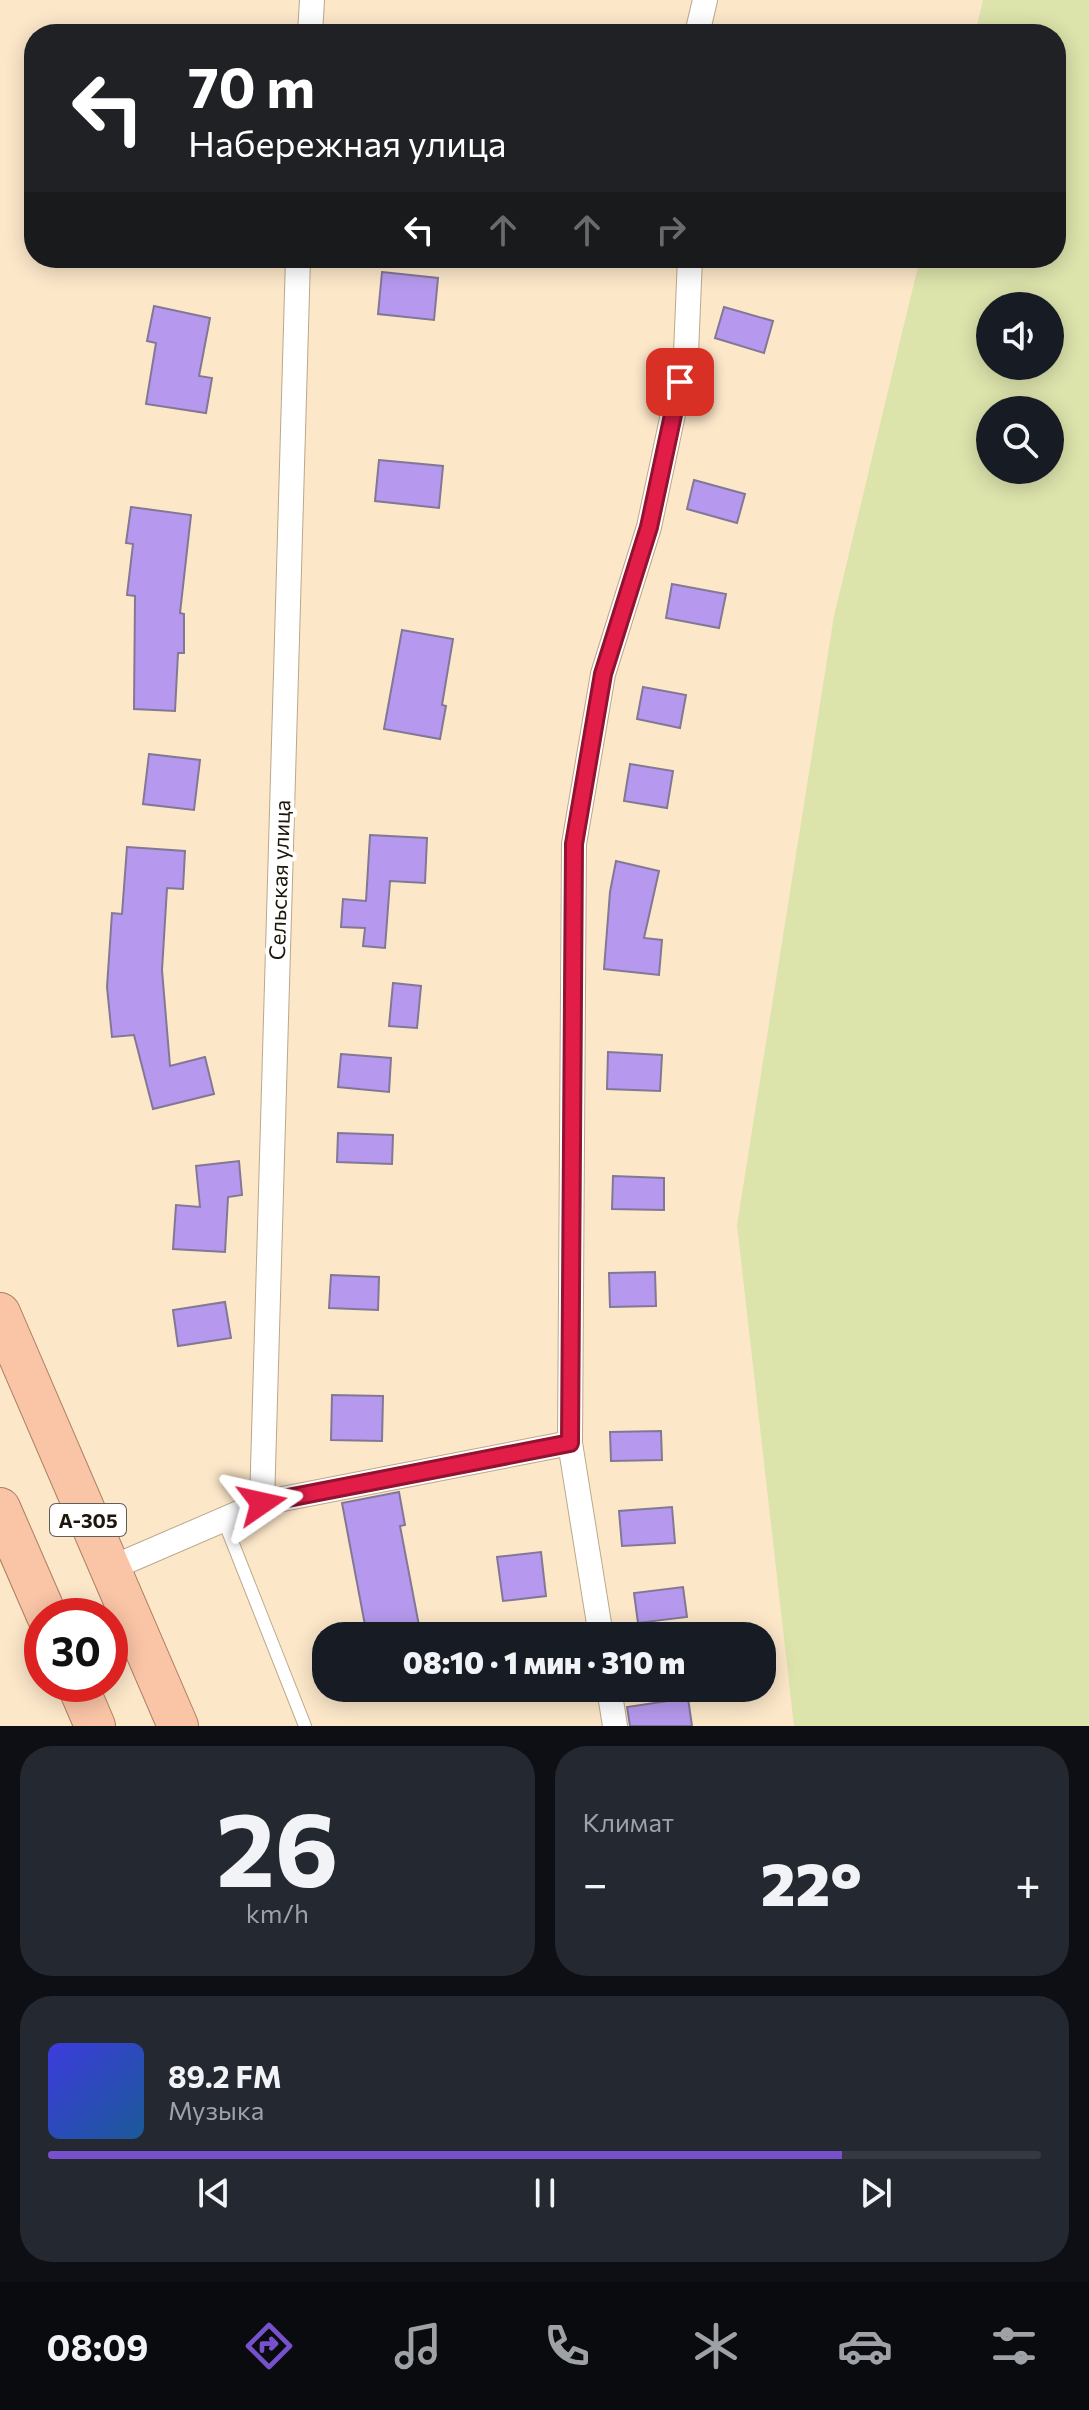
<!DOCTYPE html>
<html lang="ru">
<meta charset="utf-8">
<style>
:root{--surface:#171b24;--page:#242831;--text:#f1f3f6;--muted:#9ea1a6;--line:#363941;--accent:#7651cb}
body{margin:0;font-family:Commissioner,sans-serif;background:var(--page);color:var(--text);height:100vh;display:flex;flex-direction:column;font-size:30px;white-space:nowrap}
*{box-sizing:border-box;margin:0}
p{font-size:26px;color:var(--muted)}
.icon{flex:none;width:44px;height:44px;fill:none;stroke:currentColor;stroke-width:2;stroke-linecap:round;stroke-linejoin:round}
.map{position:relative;height:1726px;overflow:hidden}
.panel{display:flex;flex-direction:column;gap:20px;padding:20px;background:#0d0f14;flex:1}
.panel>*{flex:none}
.banner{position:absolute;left:24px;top:24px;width:1042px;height:244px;border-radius:32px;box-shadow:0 4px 20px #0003;background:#202124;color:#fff;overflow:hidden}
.tools{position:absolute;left:976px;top:292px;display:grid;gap:16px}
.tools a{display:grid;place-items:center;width:88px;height:88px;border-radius:50%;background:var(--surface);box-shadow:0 4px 20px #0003;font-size:40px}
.speed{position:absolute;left:24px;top:1598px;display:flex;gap:16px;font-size:40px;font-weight:700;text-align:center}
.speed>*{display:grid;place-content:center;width:104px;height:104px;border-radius:50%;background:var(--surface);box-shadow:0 4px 20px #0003;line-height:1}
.speed .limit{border:12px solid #d22;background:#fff;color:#111}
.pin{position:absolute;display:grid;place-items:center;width:68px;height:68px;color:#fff;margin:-34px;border-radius:16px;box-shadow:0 4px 12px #0006}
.me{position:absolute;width:88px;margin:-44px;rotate:79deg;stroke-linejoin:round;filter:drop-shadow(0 0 6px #0008)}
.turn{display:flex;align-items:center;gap:28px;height:168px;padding:0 32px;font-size:36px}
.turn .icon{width:104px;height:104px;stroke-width:2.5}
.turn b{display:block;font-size:56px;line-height:68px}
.lanes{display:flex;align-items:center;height:76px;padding:0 32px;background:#0003;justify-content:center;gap:40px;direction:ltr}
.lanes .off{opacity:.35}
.big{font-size:60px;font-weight:800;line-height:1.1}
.panel .widget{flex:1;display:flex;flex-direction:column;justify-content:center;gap:12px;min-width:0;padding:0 28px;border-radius:32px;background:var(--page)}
.panel .dial{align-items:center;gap:0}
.dial b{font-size:104px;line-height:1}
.song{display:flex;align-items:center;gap:24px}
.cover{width:96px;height:96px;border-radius:12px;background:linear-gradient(135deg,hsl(240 70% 55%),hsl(210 70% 35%))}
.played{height:8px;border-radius:4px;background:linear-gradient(90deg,var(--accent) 80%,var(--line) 80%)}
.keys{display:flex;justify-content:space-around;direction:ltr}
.heat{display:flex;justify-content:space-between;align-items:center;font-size:44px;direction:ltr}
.panel .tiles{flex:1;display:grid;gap:20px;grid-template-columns:1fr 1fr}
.widget:last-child{grid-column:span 2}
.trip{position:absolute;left:312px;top:1622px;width:464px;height:80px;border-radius:32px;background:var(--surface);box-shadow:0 4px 20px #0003;font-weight:800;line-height:80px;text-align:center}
.tab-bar{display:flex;height:128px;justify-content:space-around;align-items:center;background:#090b0e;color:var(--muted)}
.tab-bar .icon{width:56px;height:56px}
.tab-bar .active{color:var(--accent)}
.tab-bar b{font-size:36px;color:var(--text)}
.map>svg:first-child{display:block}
.green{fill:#dce3ab;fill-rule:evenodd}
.building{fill:#b699ee;stroke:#817896;stroke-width:2}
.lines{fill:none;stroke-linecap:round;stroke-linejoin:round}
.service-casing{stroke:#bba88b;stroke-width:14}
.minor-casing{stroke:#bba88b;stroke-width:26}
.trunk-casing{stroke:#ac7e61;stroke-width:42}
.service{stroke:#fff;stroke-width:12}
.minor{stroke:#fff;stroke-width:24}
.trunk{stroke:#fac4a6;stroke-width:40}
.route-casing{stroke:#92132f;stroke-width:20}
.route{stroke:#e11d48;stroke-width:14}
.labels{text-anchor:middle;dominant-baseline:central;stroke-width:8;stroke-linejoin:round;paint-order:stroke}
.shield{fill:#fff;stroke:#625d55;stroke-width:2}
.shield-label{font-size:20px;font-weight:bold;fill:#1e170c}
.street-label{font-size:22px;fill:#1e170c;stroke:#fff}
</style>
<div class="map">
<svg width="1089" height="1726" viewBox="0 0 1089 1726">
<rect width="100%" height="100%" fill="#fce7c9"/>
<!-- green -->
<path class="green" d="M 983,0 L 1089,0 L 1089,1726 L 794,1726 L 737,1225 L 834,616 L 920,258 L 1056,258 L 1056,34 L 975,34 ZM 990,306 L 1050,306 L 1050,366 L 990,366 ZM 990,410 L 1050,410 L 1050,470 L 990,470 Z"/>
<!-- building -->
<g class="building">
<path d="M 382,272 L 438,278 L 434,320 L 378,314 Z"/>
<path d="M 154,306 L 210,318 L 199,376 L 212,378 L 206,413 L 146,404 L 156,343 L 147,341 Z"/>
<path d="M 724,307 L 773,321 L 764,353 L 715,338 Z"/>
<path d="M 379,460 L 443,466 L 439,508 L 375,501 Z"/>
<path d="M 694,480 L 745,494 L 737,523 L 687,509 Z"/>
<path d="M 131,507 L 191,515 L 180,613 L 184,614 L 184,653 L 178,653 L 175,711 L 134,709 L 135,596 L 127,595 L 133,544 L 126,543 Z"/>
<path d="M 672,584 L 726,594 L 719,628 L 666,618 Z"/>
<path d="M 402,630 L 453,639 L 442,705 L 446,706 L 440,739 L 384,729 Z"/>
<path d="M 643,687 L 686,695 L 680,728 L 637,719 Z"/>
<path d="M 149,754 L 200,760 L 194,810 L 143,804 Z"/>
<path d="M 630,764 L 673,771 L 667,808 L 624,801 Z"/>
<path d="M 370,835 L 427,838 L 425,883 L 390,881 L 385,948 L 363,946 L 365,928 L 341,927 L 343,899 L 366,901 Z"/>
<path d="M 127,847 L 185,851 L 183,889 L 167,888 L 162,970 L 170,1066 L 205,1057 L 214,1094 L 153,1109 L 134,1035 L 112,1037 L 107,987 L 112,913 L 122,914 Z"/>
<path d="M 616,861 L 659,871 L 644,938 L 662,940 L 659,975 L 604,969 L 610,892 Z"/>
<path d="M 393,983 L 421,986 L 417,1028 L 389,1026 Z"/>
<path d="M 608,1052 L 662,1055 L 660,1091 L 607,1089 Z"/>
<path d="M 341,1054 L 391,1058 L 389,1092 L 338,1087 Z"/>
<path d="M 338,1133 L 393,1135 L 392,1164 L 337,1162 Z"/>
<path d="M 239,1161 L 242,1195 L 228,1197 L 225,1252 L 173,1249 L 176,1205 L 200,1207 L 196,1166 Z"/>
<path d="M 613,1176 L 664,1178 L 664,1210 L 612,1209 Z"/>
<path d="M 655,1272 L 656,1306 L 610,1307 L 609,1273 Z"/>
<path d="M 331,1275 L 379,1277 L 378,1310 L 329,1308 Z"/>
<path d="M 225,1302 L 231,1338 L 178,1346 L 173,1310 Z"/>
<path d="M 332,1395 L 383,1396 L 382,1441 L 331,1440 Z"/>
<path d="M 661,1431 L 662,1460 L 611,1461 L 610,1432 Z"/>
<path d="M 399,1492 L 405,1525 L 400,1526 L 421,1636 L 367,1636 L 342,1503 Z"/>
<path d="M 672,1507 L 675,1543 L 622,1546 L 619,1511 Z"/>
<path d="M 541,1552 L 546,1596 L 503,1601 L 497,1557 Z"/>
<path d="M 683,1587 L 687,1617 L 638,1623 L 634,1593 Z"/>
<path d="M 688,1698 L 692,1726 L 630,1726 L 627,1707 Z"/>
</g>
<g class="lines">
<defs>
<path id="service" d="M 224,1521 L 305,1726"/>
<g id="minor">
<path d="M 310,34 L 312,0"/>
<path d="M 697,34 L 705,0"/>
<path d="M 262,1503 L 298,258"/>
<path d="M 109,1569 L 262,1503 L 570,1443"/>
<path d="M 601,1636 L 570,1443 L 574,844 L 603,674 L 649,527 L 686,353 L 690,258"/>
<path d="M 609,1688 L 615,1726"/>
</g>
<g id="trunk">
<path d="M 0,1313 L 178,1726"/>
<path d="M 0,1508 L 47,1616"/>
<path d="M 77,1684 L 95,1726"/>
</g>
</defs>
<!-- service casing -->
<use href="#service" class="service-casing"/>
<!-- minor casing -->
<use href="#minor" class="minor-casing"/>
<!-- trunk casing -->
<use href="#trunk" class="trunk-casing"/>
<!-- service -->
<use href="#service" class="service"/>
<!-- minor -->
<use href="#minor" class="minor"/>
<!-- trunk -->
<use href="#trunk" class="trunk"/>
</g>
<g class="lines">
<defs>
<path id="route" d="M 262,1503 L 570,1443 L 574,844 L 603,674 L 649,527 L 680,382"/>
</defs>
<!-- route casing -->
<use href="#route" class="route-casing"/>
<!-- route -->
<use href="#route" class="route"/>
</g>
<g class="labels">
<!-- shield labels -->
<rect class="shield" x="50" y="1504" width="76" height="32" rx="6"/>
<g class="shield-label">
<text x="88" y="1520">А-305</text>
</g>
<!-- street labels -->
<g class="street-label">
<text transform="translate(279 880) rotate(-88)">Сельская улица</text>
</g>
</g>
</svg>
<div class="tools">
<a><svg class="icon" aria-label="sound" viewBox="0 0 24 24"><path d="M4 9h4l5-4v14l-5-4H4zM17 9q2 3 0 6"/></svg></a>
<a><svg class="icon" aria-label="search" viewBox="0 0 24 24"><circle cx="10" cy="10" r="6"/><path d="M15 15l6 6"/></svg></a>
</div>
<div class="speed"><div class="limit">30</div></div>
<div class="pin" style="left:680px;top:382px;background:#d93025"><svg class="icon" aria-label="arrive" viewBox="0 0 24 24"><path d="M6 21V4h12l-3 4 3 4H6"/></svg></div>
<svg class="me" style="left:262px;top:1503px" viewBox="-20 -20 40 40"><path d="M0-17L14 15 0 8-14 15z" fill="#e11d48" stroke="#fff" stroke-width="4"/></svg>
<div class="trip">08:10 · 1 мин · 310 m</div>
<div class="banner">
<div class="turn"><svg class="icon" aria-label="left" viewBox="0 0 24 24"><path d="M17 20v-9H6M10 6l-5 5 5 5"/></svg><div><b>70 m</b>Набережная улица</div></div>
<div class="lanes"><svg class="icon" aria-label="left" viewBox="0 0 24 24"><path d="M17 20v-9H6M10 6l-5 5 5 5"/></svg><svg class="icon off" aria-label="ahead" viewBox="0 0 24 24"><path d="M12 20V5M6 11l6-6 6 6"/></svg><svg class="icon off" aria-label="ahead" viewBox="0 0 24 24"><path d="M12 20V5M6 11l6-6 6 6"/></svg><svg class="icon off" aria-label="right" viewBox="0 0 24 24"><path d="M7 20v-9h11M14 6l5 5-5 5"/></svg></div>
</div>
</div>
<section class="panel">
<div class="tiles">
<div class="widget dial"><b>26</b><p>km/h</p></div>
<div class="widget"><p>Климат</p>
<div class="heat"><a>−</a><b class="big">22°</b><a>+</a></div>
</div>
<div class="widget">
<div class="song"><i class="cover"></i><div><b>89.2 FM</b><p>Музыка</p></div></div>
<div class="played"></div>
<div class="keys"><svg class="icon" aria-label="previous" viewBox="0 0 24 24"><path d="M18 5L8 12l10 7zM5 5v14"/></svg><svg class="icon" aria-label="pause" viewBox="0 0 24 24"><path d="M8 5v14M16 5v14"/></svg><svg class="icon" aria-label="next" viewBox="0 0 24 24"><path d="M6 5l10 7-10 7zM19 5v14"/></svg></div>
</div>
</div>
</section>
<nav class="tab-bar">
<b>08:09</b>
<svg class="icon active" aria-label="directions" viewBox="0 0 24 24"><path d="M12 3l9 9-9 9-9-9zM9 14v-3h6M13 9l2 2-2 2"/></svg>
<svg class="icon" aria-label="music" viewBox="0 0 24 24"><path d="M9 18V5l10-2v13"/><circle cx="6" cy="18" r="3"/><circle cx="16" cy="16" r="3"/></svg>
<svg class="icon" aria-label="phone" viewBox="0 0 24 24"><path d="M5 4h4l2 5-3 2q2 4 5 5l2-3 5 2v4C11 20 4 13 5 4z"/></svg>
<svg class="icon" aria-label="climate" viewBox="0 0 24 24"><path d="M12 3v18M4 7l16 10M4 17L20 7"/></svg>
<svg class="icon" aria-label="car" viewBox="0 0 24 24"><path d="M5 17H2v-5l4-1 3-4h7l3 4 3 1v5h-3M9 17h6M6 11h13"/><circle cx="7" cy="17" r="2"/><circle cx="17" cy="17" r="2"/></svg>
<svg class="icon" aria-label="filters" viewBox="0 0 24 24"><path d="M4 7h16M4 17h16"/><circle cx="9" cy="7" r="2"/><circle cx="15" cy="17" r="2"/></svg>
</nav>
